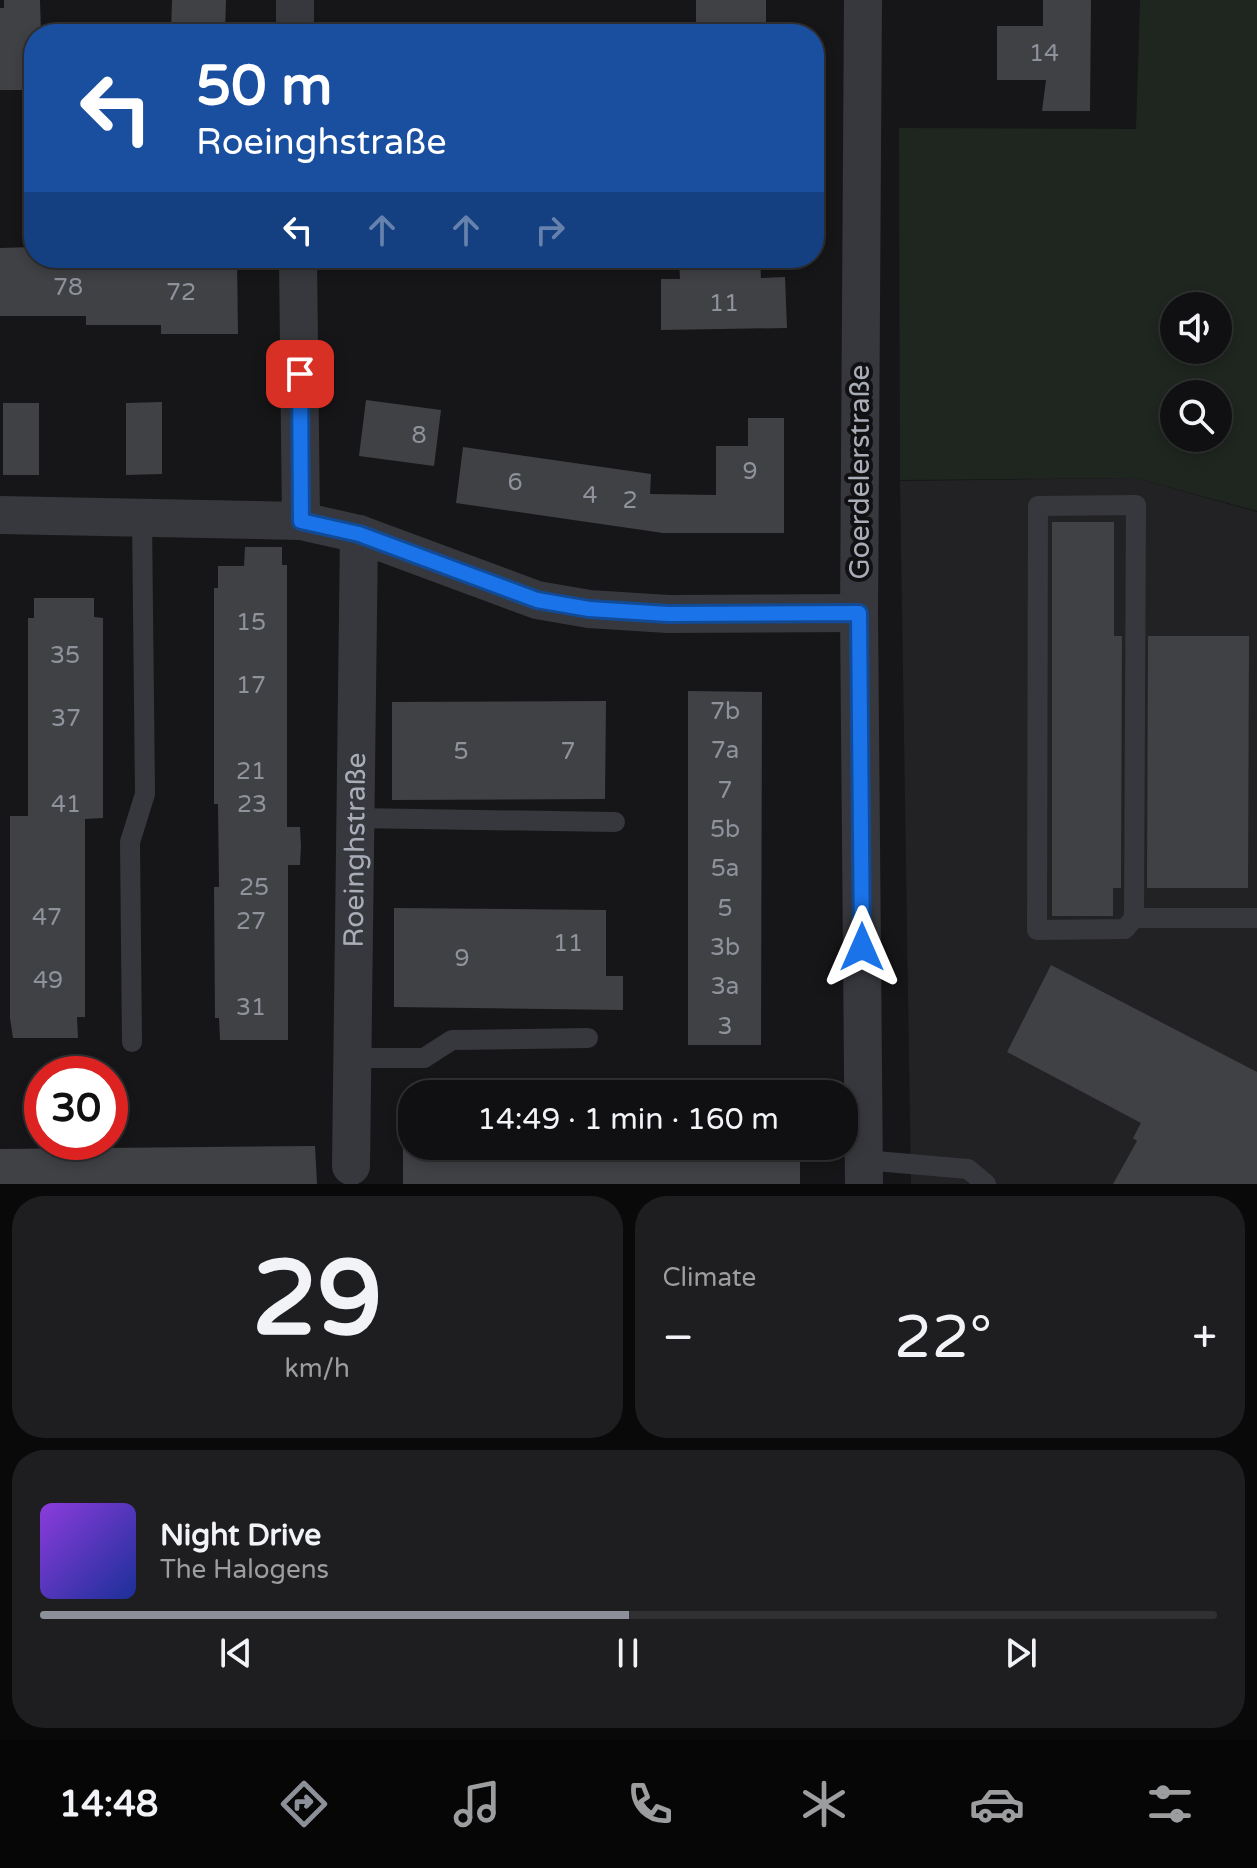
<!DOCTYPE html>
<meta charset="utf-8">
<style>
:root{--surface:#101012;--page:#1e1e20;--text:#f1f3f6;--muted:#9c9d9f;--line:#303032;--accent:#8c9099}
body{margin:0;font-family:"Varela Round",sans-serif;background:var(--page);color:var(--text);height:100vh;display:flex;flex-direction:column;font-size:30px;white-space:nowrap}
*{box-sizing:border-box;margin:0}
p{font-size:26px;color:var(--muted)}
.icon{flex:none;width:44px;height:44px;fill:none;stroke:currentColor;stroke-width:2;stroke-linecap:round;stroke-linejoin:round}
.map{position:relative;height:1184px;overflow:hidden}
.details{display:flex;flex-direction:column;gap:12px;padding:12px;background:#09090a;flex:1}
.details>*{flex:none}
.banner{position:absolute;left:24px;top:24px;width:800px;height:244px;border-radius:32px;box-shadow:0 4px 12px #0003,0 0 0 2px var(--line);background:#1a4fa0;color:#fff;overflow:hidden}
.controls{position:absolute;left:1160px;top:292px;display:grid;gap:16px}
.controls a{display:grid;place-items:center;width:72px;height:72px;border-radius:50%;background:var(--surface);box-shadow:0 4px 12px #0003,0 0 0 2px var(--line);font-size:40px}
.speed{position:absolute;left:24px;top:1056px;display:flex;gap:16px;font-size:40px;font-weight:700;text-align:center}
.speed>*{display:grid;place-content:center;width:104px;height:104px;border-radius:50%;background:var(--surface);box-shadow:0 4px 12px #0003,0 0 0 2px var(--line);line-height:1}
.speed .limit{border:12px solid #d22;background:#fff;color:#111}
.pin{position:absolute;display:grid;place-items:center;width:68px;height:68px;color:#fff;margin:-34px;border-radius:16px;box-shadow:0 4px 12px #0006}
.me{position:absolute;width:88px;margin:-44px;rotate:0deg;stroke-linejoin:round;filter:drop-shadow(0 0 6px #0008)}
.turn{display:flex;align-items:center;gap:28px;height:168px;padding:0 40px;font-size:36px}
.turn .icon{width:104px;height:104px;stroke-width:2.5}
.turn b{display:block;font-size:56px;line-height:68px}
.lanes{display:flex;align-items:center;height:76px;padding:0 40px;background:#0003;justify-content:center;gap:40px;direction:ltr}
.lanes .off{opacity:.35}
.big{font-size:60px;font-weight:600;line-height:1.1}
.details .widget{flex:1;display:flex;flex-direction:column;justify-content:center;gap:12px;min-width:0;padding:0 28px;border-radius:32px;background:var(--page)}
.details .dial{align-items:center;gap:0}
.dial b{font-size:104px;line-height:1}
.song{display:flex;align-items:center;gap:24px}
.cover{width:96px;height:96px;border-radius:12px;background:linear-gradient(135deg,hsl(270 70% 55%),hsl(230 70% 35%))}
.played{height:8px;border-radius:4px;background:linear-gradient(90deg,var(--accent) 50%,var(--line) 50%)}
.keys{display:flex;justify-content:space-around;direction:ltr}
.heat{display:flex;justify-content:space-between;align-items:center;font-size:44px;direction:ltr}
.details .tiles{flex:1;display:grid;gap:12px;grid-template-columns:1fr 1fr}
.widget:last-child{grid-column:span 2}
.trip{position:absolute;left:398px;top:1080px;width:460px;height:80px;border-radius:32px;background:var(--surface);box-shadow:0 4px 12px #0003,0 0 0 2px var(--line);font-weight:600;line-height:80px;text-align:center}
.dock{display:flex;height:128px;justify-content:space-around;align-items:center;background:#060607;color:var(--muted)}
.dock .icon{width:56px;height:56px}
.dock .on{color:var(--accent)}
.dock b{font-size:36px;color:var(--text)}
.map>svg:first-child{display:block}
.built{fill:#222225}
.green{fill:#1e261f;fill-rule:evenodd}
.building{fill:#404145}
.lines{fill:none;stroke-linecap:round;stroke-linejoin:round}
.lane{stroke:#37383d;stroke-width:20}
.street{stroke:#37383d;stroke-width:38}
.route-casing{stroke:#114b97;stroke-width:20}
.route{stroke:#1a73e8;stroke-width:14}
.labels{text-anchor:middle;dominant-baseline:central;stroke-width:8;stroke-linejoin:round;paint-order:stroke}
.number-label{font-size:24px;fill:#8e929b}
.street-label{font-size:28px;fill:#a8adb8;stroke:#111113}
</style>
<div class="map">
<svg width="1257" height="1184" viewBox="0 0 1257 1184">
<rect width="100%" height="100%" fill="#161618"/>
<!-- built -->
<path class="built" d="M 1136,478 L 1257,512 L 1257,1184 L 911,1184 L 900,481 Z"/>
<!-- green -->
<path class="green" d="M 1140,0 L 1257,0 L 1257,511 L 1136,478 L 900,480 L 899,128 L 1136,129 ZM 1174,306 L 1218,306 L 1218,350 L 1174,350 ZM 1174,394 L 1218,394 L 1218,438 L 1174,438 Z"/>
<!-- building -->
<g class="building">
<path d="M 4,0 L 40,0 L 41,34 L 34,34 L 34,90 L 0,90 L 0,8 L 4,8 Z"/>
<path d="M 172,0 L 226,0 L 225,34 L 171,34 Z"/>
<rect x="696" y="0" width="70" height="34"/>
<path d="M 1043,0 L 1091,0 L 1090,111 L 1042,111 L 1046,80 L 997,80 L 997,26 L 1043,26 Z"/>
<path d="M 34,247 L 34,258 L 237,258 L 238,334 L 161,334 L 161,325 L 86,325 L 86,316 L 0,316 L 0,248 Z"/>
<path d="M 679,258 L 760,258 L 761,278 L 785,277 L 787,328 L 661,330 L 661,279 L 680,279 Z"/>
<path d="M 366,400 L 441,410 L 434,466 L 359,456 Z"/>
<path d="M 162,402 L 162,474 L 126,475 L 126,403 Z"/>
<rect x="3" y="403" width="36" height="72"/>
<path d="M 748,418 L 784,418 L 784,533 L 663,533 L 456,503 L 463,447 L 651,474 L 650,494 L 716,495 L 716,446 L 748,446 Z"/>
<path d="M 1052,522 L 1114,522 L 1114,636 L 1122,636 L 1121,888 L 1113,888 L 1113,916 L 1052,916 Z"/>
<path d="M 245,547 L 282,547 L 282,565 L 287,565 L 287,827 L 300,827 L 301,846 L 300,865 L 288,865 L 288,1040 L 220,1040 L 219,1018 L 215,1018 L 214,887 L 219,887 L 218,804 L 214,804 L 214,588 L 218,588 L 218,566 L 244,566 Z"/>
<path d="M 34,598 L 94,598 L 94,617 L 103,618 L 103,818 L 85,819 L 85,1017 L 77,1017 L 78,1038 L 13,1038 L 10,1018 L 10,816 L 28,816 L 28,618 L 34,618 Z"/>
<path d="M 1148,636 L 1249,636 L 1248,888 L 1147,888 Z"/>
<path d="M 688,691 L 762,692 L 761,1045 L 688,1045 Z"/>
<path d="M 606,701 L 605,799 L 392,800 L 392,702 Z"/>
<path d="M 394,908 L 606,910 L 606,976 L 623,976 L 623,1010 L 394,1007 Z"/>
<path d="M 1051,965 L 1257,1072 L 1257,1184 L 1113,1184 L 1137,1141 L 1133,1138 L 1141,1123 L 1007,1052 Z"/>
<path d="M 315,1146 L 317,1184 L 0,1184 L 0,1149 Z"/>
<rect x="403" y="1146" width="397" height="38"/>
</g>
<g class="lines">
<!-- lane -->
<g class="lane">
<path d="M 355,818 L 615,822"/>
<path d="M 1134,918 L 1136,505 L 1038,506 L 1037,930 L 1125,929 L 1134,918 L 1257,918"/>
<path d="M 132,1042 L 130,842 L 145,794 L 142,517"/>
<path d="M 352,1058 L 424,1058 L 452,1040 L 588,1038"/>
<path d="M 864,1160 L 968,1169 L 986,1184"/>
</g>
<!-- street -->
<g class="street">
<path d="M 295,0 L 295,34"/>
<path d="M 863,0 L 859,613 L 864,1184"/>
<path d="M 298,258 L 301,521"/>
<path d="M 0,515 L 301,521 L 359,534 L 537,600 L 589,609 L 668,614 L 859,613"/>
<path id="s1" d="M 351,1166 L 359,534"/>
</g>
</g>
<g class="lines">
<defs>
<path id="route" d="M 300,374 L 301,521 L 359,534 L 537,600 L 589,609 L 668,614 L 859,613 L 862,947"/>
</defs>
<!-- route casing -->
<use href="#route" class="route-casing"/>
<!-- route -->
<use href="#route" class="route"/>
</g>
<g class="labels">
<!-- number labels -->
<g class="number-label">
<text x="1044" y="53">14</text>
<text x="68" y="287">78</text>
<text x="181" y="292">72</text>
<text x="724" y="303">11</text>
<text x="419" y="435">8</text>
<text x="750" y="471">9</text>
<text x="515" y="482">6</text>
<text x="590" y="495">4</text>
<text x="630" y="500">2</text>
<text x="251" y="622">15</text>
<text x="65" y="655">35</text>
<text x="251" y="685">17</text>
<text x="725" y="711">7b</text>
<text x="66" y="718">37</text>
<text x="725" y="750">7a</text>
<text x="461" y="751">5</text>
<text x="568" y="751">7</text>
<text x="251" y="771">21</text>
<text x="725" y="790">7</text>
<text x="66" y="804">41</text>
<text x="252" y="804">23</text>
<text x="725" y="829">5b</text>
<text x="725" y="868">5a</text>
<text x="254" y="887">25</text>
<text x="725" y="908">5</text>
<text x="47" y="917">47</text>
<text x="251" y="921">27</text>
<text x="568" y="943">11</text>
<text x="725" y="947">3b</text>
<text x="462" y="958">9</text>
<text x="48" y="980">49</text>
<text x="725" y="986">3a</text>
<text x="251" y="1007">31</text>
<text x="725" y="1026">3</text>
</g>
<!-- street labels -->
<g class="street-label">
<text transform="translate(860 472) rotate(-90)">Goerdelerstraße</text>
<text stroke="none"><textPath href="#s1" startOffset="316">Roeinghstraße</textPath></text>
</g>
</g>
</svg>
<div class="controls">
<a><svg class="icon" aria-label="sound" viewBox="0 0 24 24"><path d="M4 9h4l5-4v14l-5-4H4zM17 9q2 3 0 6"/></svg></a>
<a><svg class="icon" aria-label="search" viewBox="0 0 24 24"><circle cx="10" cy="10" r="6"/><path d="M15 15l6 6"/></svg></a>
</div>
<div class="speed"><div class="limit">30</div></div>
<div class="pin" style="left:300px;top:374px;background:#d93025"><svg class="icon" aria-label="arrive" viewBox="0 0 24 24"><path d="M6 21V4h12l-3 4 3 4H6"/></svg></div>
<svg class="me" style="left:862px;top:947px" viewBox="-20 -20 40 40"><path d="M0-17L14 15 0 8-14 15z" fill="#1a73e8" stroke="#fff" stroke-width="4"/></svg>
<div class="trip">14:49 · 1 min · 160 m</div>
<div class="banner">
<div class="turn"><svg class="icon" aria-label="left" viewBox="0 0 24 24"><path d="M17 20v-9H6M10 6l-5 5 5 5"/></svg><div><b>50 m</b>Roeinghstraße</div></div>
<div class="lanes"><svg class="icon" aria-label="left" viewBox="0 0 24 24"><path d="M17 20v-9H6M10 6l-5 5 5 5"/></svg><svg class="icon off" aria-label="ahead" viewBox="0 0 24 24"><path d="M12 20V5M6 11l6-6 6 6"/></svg><svg class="icon off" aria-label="ahead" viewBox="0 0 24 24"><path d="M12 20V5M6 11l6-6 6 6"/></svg><svg class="icon off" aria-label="right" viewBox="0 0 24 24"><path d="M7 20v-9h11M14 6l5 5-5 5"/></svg></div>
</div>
</div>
<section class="details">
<div class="tiles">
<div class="widget dial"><b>29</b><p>km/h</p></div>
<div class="widget"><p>Climate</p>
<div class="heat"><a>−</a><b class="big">22°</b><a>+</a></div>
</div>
<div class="widget">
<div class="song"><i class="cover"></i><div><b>Night Drive</b><p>The Halogens</p></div></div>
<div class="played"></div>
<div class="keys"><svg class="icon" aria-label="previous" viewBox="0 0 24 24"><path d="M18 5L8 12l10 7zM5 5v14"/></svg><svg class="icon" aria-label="pause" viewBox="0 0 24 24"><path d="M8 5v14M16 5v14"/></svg><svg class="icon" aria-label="next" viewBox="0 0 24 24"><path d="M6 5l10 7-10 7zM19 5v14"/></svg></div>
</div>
</div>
</section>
<nav class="dock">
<b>14:48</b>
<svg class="icon on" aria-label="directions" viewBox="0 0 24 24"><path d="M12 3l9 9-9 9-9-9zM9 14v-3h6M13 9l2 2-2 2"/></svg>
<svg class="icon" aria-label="music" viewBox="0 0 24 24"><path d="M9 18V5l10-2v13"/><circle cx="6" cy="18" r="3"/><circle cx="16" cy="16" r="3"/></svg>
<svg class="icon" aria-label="phone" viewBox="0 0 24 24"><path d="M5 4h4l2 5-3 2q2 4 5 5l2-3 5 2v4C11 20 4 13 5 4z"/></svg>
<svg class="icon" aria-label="climate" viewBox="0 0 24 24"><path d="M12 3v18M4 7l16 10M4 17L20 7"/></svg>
<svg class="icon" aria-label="car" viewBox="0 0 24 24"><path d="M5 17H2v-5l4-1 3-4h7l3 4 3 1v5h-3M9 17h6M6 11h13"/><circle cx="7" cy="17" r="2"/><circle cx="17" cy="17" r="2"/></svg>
<svg class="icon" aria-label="filters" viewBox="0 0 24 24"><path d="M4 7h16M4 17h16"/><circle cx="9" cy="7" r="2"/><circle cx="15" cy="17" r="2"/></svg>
</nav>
